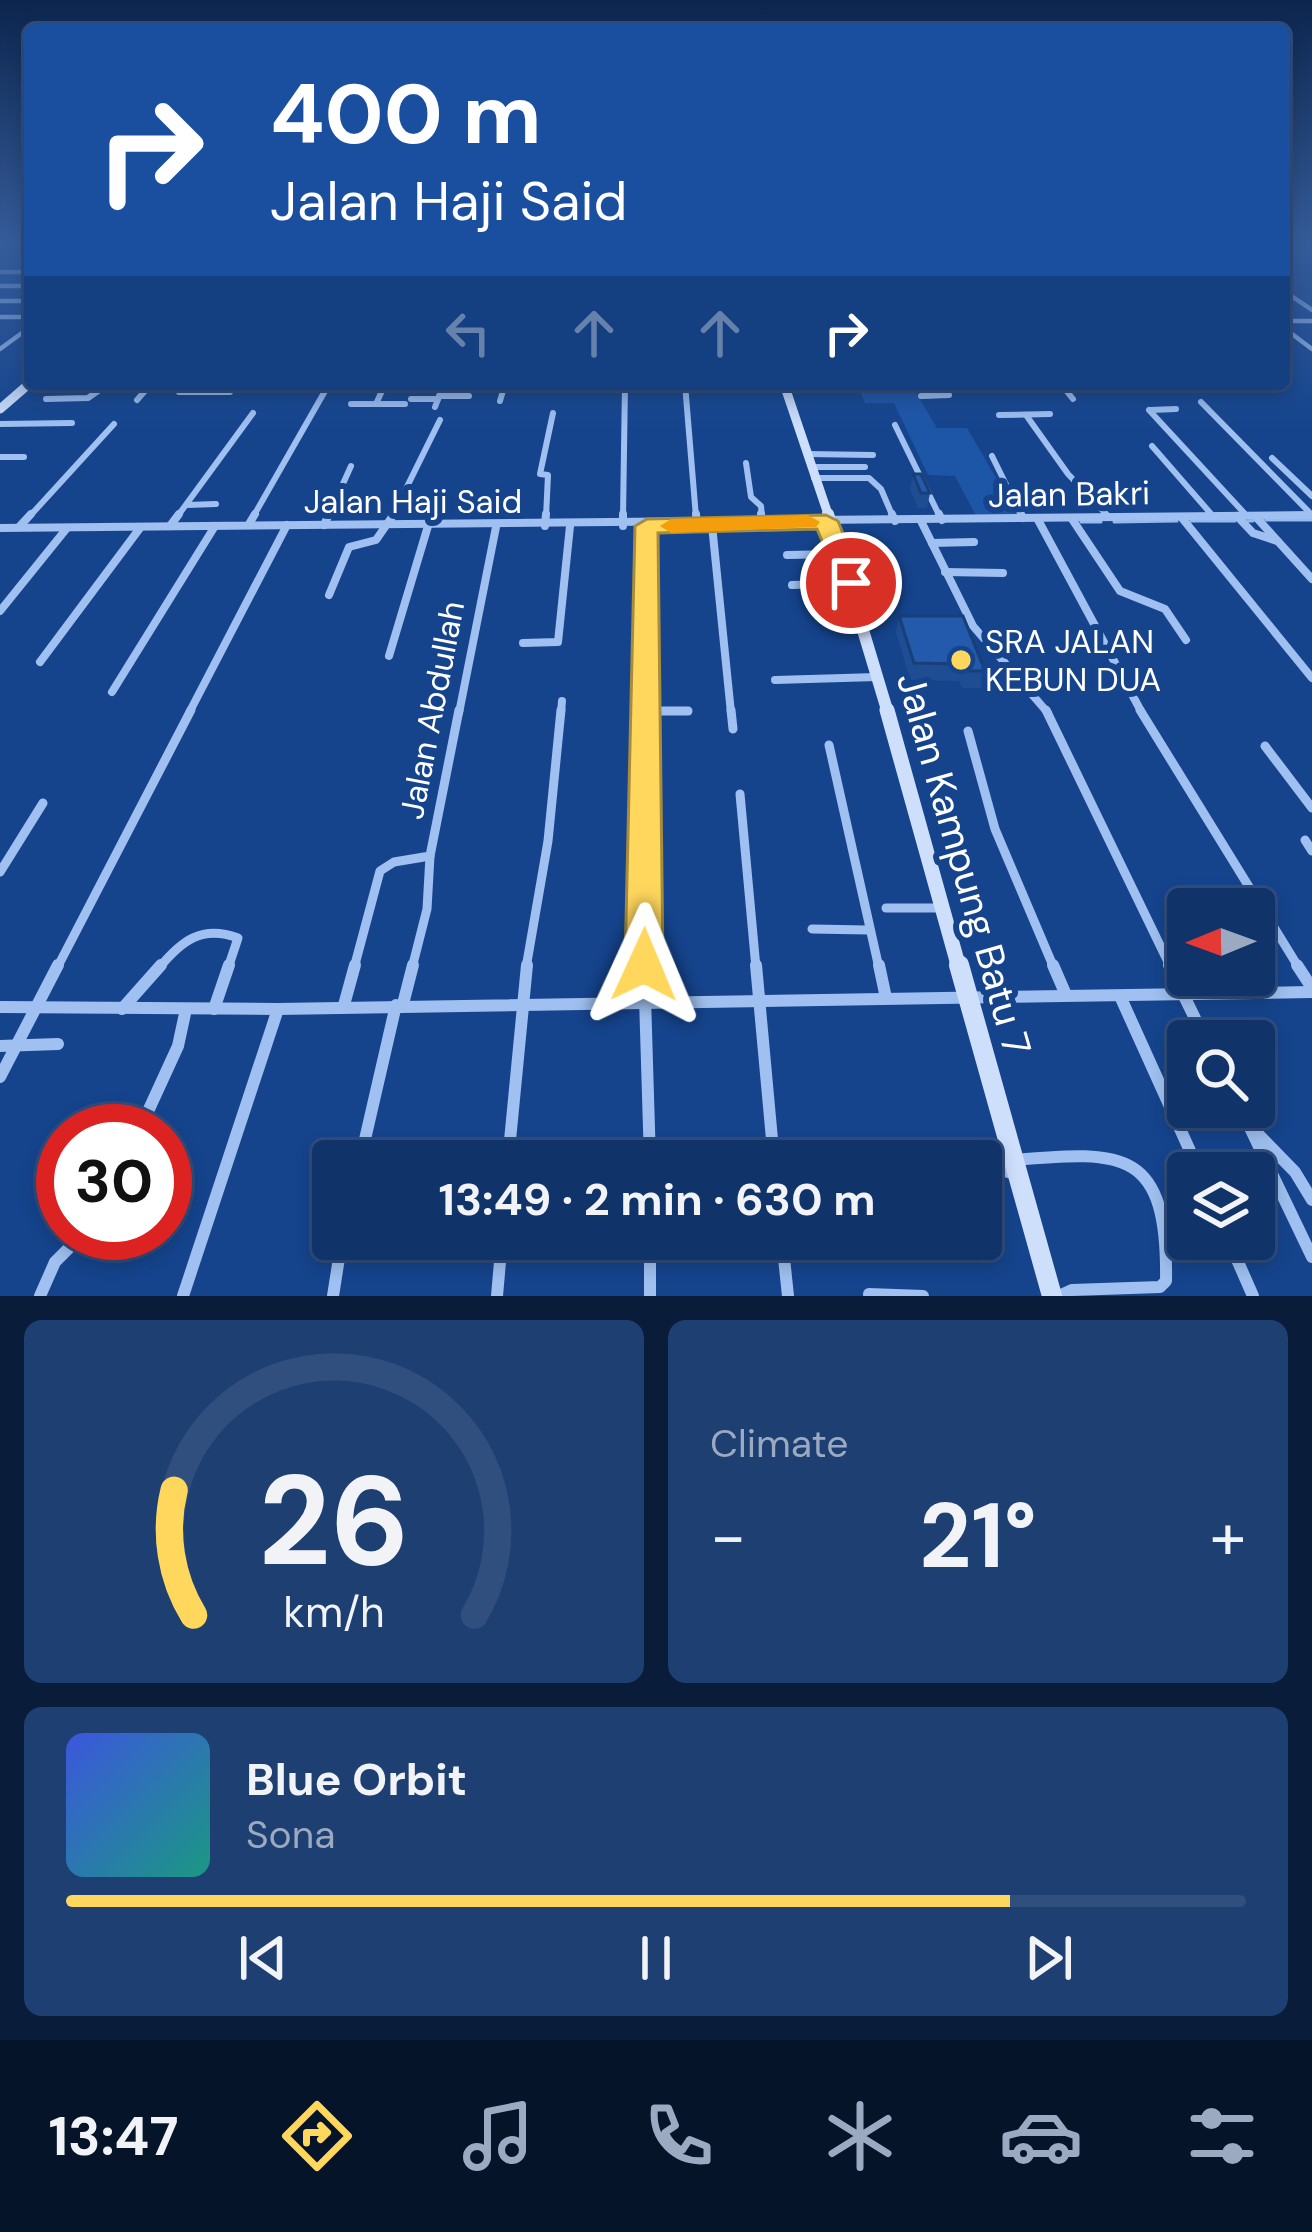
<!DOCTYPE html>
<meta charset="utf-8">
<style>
:root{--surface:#10336a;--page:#1e3f72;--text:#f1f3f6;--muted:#9caac1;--line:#304e7e;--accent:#ffd75d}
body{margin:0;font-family:"DM Sans",sans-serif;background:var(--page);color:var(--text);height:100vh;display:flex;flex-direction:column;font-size:45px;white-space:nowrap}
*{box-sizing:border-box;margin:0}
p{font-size:39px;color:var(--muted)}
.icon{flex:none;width:66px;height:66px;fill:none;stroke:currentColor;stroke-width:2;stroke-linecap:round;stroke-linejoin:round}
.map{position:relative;height:1296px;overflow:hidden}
.panel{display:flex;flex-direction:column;gap:24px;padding:24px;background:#091c3a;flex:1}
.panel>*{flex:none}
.banner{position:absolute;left:24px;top:24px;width:1266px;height:366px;border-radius:12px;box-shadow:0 6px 18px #0003,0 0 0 3px var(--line);background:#1a4fa0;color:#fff;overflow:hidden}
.needle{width:78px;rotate:269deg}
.controls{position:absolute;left:1167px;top:888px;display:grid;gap:24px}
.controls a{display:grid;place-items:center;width:108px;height:108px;border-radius:12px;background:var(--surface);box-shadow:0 6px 18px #0003,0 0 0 3px var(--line);font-size:60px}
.speed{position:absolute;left:36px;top:1104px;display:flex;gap:24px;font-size:60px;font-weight:700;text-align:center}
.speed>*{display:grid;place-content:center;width:156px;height:156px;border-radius:50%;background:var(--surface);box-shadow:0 6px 18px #0003,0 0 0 3px var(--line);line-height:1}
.speed .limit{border:18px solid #d22;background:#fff;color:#111}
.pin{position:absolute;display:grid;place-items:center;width:102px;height:102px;color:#fff;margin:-51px;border:6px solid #fff;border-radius:50%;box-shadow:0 3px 12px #0007}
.me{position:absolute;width:132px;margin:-66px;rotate:1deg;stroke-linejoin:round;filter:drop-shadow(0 0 9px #0008)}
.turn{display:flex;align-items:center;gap:42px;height:252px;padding:0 48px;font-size:54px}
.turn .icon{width:156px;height:156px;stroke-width:2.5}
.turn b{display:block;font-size:84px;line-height:102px}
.lanes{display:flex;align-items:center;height:114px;padding:0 48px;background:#0003;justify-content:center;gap:60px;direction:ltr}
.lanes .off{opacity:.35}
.big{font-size:90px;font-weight:700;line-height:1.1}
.panel .card{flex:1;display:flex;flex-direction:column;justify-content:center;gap:18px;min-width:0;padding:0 42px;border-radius:18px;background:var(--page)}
.panel .dial{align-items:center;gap:0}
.dial svg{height:312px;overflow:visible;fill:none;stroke:var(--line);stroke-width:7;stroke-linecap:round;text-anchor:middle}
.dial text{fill:var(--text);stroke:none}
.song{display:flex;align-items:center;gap:36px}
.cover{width:144px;height:144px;border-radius:18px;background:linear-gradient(135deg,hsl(230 70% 55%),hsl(170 70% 35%))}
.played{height:12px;border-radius:6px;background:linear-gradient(90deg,var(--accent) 80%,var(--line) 80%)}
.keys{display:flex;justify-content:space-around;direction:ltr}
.heat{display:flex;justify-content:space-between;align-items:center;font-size:66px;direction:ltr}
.panel .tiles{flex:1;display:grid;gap:24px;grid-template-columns:1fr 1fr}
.card:last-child{grid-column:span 2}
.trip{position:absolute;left:312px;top:1140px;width:690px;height:120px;border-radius:12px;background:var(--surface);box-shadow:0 6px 18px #0003,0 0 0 3px var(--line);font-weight:700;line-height:120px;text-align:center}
.tabs{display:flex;height:192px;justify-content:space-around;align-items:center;background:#06142a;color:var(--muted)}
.tabs .icon{width:84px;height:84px}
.tabs .on{color:var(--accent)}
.tabs b{font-size:54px;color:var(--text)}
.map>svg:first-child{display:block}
.green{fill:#1d55a7}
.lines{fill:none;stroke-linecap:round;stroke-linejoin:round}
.stream{stroke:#91baf3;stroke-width:3}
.street-far4{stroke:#9fc0f0;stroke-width:4.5}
.street-far3{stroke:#9fc0f0;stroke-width:6}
.street-far2{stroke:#9fc0f0;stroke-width:8}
.street-far1{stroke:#9fc0f0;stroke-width:9}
.street{stroke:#9fc0f0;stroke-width:12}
.secondary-far3{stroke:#cddffb;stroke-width:9}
.secondary-far2{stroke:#cddffb;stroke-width:12}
.secondary-far1{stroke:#cddffb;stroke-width:15}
.secondary{stroke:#cddffb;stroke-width:20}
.wall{fill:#1e4d94}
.building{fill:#235aac;stroke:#183f78;stroke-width:3}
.route{fill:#ffd75d;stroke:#a68c3c;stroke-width:3}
.slow{fill:#f59e0b}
.poi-dot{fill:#ffd75d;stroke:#15448d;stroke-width:4.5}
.labels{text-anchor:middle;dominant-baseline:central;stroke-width:12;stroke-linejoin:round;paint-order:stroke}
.street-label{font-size:33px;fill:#fff;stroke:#15448d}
.poi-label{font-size:33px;fill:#fff;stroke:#15448d;text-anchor:start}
.near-street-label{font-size:39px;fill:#fff;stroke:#15448d}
</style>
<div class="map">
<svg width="1312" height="1296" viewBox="0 0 1312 1296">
<rect width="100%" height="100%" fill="#15448d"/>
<!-- green -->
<path class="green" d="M 857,384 L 911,384 L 937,428 L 967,428 L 1017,514 L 975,514 L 955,476 L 928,475 L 894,403 L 865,403 Z"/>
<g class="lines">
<!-- stream -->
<g class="stream">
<path d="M 1266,520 L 1312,520"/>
<path d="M 1191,521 L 1235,521"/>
<path d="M 1248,521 L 1253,521"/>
<path d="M 1081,522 L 1101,522"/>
<path d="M 1114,522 L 1177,521"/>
</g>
<!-- street-far4 -->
<g class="street-far4">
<path d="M 0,272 L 30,272"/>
<path d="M 0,286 L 30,286"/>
<path d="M 1284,291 L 1312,310"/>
<path d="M 0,301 L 30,301"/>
<path d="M 0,317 L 30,317"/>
<path d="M 1284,321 L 1312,321"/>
<path d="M 1284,328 L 1312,349"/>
<path d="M 0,349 L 26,330"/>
</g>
<!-- street-far3 -->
<g class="street-far3">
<path d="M 685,384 L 696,517"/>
<path d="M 1061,384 L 1073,399"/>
<path d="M 28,387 L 63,384"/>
<path d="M 179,392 L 230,392"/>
<path d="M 439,396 L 469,396"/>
<path d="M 921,396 L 949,395 L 943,384"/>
<path d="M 46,399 L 88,398 L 108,384"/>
<path d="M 411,399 L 438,399"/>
<path d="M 137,400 L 151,384"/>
<path d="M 500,401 L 505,384"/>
<path d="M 1201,402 L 1311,514"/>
<path d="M 351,404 L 405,404"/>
<path d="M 376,404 L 385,384"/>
<path d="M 435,407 L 444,384"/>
<path d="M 1149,410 L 1246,515"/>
<path d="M 1150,410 L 1176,409"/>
<path d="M 999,415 L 1050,414"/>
<path d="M 1026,415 L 1068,474 L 1108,516"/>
<path d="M 0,424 L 72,423"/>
<path d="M 895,425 L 940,517"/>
<path d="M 1152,446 L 1212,515"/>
<path d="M 807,454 L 873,455"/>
<path d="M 992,456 L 1022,517"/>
<path d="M 0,457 L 24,457"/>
<path d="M 1272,458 L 1312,496"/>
<path d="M 746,463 L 751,497 L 761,506 L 762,517"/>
<path d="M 811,467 L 865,467"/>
<path d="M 814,478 L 869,478 L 881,489 L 893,517"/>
<path d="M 187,505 L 216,504"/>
<path d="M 29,517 L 114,424"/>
<path d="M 177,517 L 253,413"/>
<path d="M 253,517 L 329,384"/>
<path d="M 328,517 L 351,466"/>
<path d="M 392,517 L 440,420"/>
<path d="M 546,517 L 548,475 L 540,474 L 553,413"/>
<path d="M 623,517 L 625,384"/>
<path d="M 1212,517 L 1312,515"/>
</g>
<!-- street-far2 -->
<g class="street-far2">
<path d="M 696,514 L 697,525"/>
<path d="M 761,514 L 762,524"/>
<path d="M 892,514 L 895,521"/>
<path d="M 939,514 L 942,520"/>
<path d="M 1021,514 L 1023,518"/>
<path d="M 1237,516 L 1253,533 L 1277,541"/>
<path d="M 1256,517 L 1312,579"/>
<path d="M 1037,518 L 1142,713"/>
<path d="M 1182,518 L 1312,678"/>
<path d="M 1072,519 L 1120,591 L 1165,609 L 1186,640"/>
<path d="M 921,521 L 973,626 L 1048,713"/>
<path d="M 249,524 L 255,514"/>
<path d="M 324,525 L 329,514"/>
<path d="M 712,525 L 731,713"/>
<path d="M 170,526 L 179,514"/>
<path d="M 545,526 L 546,514"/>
<path d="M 623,526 L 623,514"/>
<path d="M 19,527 L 31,514"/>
<path d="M 0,528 L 1312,515"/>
<path d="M 932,543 L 974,542"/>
<path d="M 787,555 L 839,554"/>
<path d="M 945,572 L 1003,573"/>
<path d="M 792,585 L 849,583"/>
<path d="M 329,595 L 349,547 L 376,540 L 394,514"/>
<path d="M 0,611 L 67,528"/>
<path d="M 523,643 L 558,642 L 570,526"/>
<path d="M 389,656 L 428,526"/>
<path d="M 40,662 L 140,528"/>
<path d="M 775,680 L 877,677"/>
<path d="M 112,692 L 215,526"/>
<path d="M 646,711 L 688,711"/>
<path d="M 189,713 L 287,525"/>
<path d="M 459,713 L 496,527"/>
<path d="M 561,713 L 562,701"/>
<path d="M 646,713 L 647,526"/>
</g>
<!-- street-far1 -->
<g class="street-far1">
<path d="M 731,710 L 733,729"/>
<path d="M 1046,710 L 1171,968"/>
<path d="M 1140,710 L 1299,968"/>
<path d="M 646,711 L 688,711"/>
<path d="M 968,731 L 995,829 L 1054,968"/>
<path d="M 829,745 L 879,968"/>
<path d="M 1265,746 L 1312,808"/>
<path d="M 740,794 L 756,968"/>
<path d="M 1305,840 L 1312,851"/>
<path d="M 0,872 L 43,803"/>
<path d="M 886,908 L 939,908"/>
<path d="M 812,929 L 868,930"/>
<path d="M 57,968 L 191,710"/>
<path d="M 159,968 C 182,940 202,925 238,938 L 228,968"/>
<path d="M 354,968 L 380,871 L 394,862 L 430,856 L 459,710"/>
<path d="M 412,968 L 427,909 L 430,856"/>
<path d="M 526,968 L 548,841 L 561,710"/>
<path d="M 644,968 L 646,710"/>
</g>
<!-- street -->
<g class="street">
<path d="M 644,965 L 650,1161"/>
<path d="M 756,965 L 774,1161"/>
<path d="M 879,965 L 886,998"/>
<path d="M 1053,965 L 1066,995"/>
<path d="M 1169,965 L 1206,1041"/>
<path d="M 1297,965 L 1312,988"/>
<path d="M 1120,996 L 1200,1173"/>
<path d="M 403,1004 L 413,965"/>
<path d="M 344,1005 L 355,965"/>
<path d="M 0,1007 L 278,1009 L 1312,992"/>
<path d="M 122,1009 L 161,965"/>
<path d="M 214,1009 L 229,965"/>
<path d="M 0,1046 L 58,1044"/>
<path d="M 0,1077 L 58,965"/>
<path d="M 1240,1107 L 1312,1257"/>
<path d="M 139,1131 L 178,1046 L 186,1009"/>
<path d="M 1255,1131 L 1295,1172 L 1312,1200"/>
<path d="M 1014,1160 C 1125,1150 1168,1150 1166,1281 L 1160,1287 L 1072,1290 L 1059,1296"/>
<path d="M 360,1161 L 396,1005"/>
<path d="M 508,1161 L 527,965"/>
<path d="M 981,1165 L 1016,1174"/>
<path d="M 650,1239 L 650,1296"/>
<path d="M 782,1239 L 788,1296"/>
<path d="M 1228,1239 L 1253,1296"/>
<path d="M 869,1294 L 923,1296"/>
<path d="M 40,1296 L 55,1262 L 84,1233"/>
<path d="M 183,1296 L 278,1009"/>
<path d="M 333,1296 L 342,1239"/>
<path d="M 497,1296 L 502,1239"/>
</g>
<!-- secondary-far3 -->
<g class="secondary-far3">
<path d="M 784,384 L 829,517"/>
<path d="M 0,409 L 30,383"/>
</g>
<!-- secondary-far2 -->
<path class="secondary-far2" d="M 828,514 L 888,713"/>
<!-- secondary-far1 -->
<path class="secondary-far1" d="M 887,710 L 959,968"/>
<!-- secondary -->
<path class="secondary" d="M 959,965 L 1052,1296"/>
</g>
<!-- wall -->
<g class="wall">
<path d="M 913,474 L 930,493 L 927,508 L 918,508 L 910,489 Z"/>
<path d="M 899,616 L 985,671 L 981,688 L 962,688 L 959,681 L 910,680 L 896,632 Z"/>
</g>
<!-- building -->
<g class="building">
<path d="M 913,474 L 921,474 L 930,493 L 921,493 Z"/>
<path d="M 899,616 L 963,616 L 985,671 L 966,671 L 963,664 L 914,663 Z"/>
</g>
<!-- sky -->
<linearGradient id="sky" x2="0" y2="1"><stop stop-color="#0c254e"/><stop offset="0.57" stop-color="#355c9a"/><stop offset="1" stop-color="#355c9a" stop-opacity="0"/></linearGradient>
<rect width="1312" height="428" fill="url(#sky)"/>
<!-- route -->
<path class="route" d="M 826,515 L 838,521 L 863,583 L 860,588 L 842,588 L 817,529 L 658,533 L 663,965 L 658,977 L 644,982 L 631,977 L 625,965 L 635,526 L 647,519 Z"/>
<!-- slow -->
<path class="slow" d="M 808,515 L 820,522 L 816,527 L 671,533 L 660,526 L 671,519 Z"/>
<!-- markers -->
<circle class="poi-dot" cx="961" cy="660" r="12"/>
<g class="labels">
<!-- street labels -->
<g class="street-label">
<text transform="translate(1069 494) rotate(-1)">Jalan Bakri</text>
<text x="413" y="501">Jalan Haji Said</text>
<text transform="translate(432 710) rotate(-79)">Jalan Abdullah</text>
</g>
<!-- poi labels -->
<g class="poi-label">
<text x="985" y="641">SRA JALAN<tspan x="985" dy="38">KEBUN DUA</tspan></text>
</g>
<!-- near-street labels -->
<g class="near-street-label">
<text transform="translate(964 864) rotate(74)">Jalan Kampung Batu 7</text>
</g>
</g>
</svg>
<div class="controls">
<a><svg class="needle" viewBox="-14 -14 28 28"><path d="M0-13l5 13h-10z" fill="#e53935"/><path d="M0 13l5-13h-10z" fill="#9caac1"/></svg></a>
<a><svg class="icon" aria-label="search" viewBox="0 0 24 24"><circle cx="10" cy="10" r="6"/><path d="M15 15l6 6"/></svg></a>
<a><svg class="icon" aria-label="layers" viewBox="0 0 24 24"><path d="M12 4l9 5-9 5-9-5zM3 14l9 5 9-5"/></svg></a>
</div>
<div class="speed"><div class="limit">30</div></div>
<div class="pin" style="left:851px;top:583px;background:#d93025"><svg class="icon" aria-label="arrive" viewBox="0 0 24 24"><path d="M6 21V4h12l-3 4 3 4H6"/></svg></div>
<svg class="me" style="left:644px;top:965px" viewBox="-20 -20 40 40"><path d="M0-17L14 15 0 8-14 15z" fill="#ffd75d" stroke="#fff" stroke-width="4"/></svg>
<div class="trip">13:49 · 2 min · 630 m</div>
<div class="banner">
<div class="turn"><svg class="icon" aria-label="right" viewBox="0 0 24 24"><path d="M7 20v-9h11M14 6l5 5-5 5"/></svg><div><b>400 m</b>Jalan Haji Said</div></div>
<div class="lanes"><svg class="icon off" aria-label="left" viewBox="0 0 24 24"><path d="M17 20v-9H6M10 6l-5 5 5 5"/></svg><svg class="icon off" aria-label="ahead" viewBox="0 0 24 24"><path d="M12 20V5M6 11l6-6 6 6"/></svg><svg class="icon off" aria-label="ahead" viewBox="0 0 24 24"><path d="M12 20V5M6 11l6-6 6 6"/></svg><svg class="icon" aria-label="right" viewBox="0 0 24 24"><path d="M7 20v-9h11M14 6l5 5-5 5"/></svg></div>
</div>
</div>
<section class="panel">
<div class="tiles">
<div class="card dial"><svg viewBox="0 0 100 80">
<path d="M14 69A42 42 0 1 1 86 69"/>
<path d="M14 69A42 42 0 0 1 9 37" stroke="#ffd75d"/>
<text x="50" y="56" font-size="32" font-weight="700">26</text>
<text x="50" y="72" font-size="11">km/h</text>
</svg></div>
<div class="card"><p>Climate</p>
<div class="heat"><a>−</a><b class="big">21°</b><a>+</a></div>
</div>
<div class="card">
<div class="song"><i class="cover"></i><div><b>Blue Orbit</b><p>Sona</p></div></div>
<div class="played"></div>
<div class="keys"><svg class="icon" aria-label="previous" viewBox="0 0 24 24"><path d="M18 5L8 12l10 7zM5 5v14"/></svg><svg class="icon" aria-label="pause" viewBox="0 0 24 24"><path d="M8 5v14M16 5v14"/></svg><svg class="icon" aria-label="next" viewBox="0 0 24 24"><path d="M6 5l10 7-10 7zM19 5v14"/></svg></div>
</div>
</div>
</section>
<nav class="tabs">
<b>13:47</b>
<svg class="icon on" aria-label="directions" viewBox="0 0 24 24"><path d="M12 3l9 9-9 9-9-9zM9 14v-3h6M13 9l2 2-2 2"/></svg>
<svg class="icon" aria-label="music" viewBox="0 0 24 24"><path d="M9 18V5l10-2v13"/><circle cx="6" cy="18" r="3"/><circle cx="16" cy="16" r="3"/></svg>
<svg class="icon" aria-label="phone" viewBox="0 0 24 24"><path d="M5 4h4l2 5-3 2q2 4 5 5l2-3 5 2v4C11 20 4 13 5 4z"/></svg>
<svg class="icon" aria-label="climate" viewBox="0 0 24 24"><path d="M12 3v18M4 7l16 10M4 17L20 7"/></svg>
<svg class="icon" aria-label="car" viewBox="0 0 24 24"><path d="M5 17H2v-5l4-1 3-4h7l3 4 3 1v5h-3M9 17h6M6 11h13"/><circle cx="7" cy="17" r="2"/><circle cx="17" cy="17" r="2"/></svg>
<svg class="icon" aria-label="filters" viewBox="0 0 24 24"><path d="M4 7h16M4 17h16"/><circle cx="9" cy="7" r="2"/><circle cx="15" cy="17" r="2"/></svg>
</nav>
